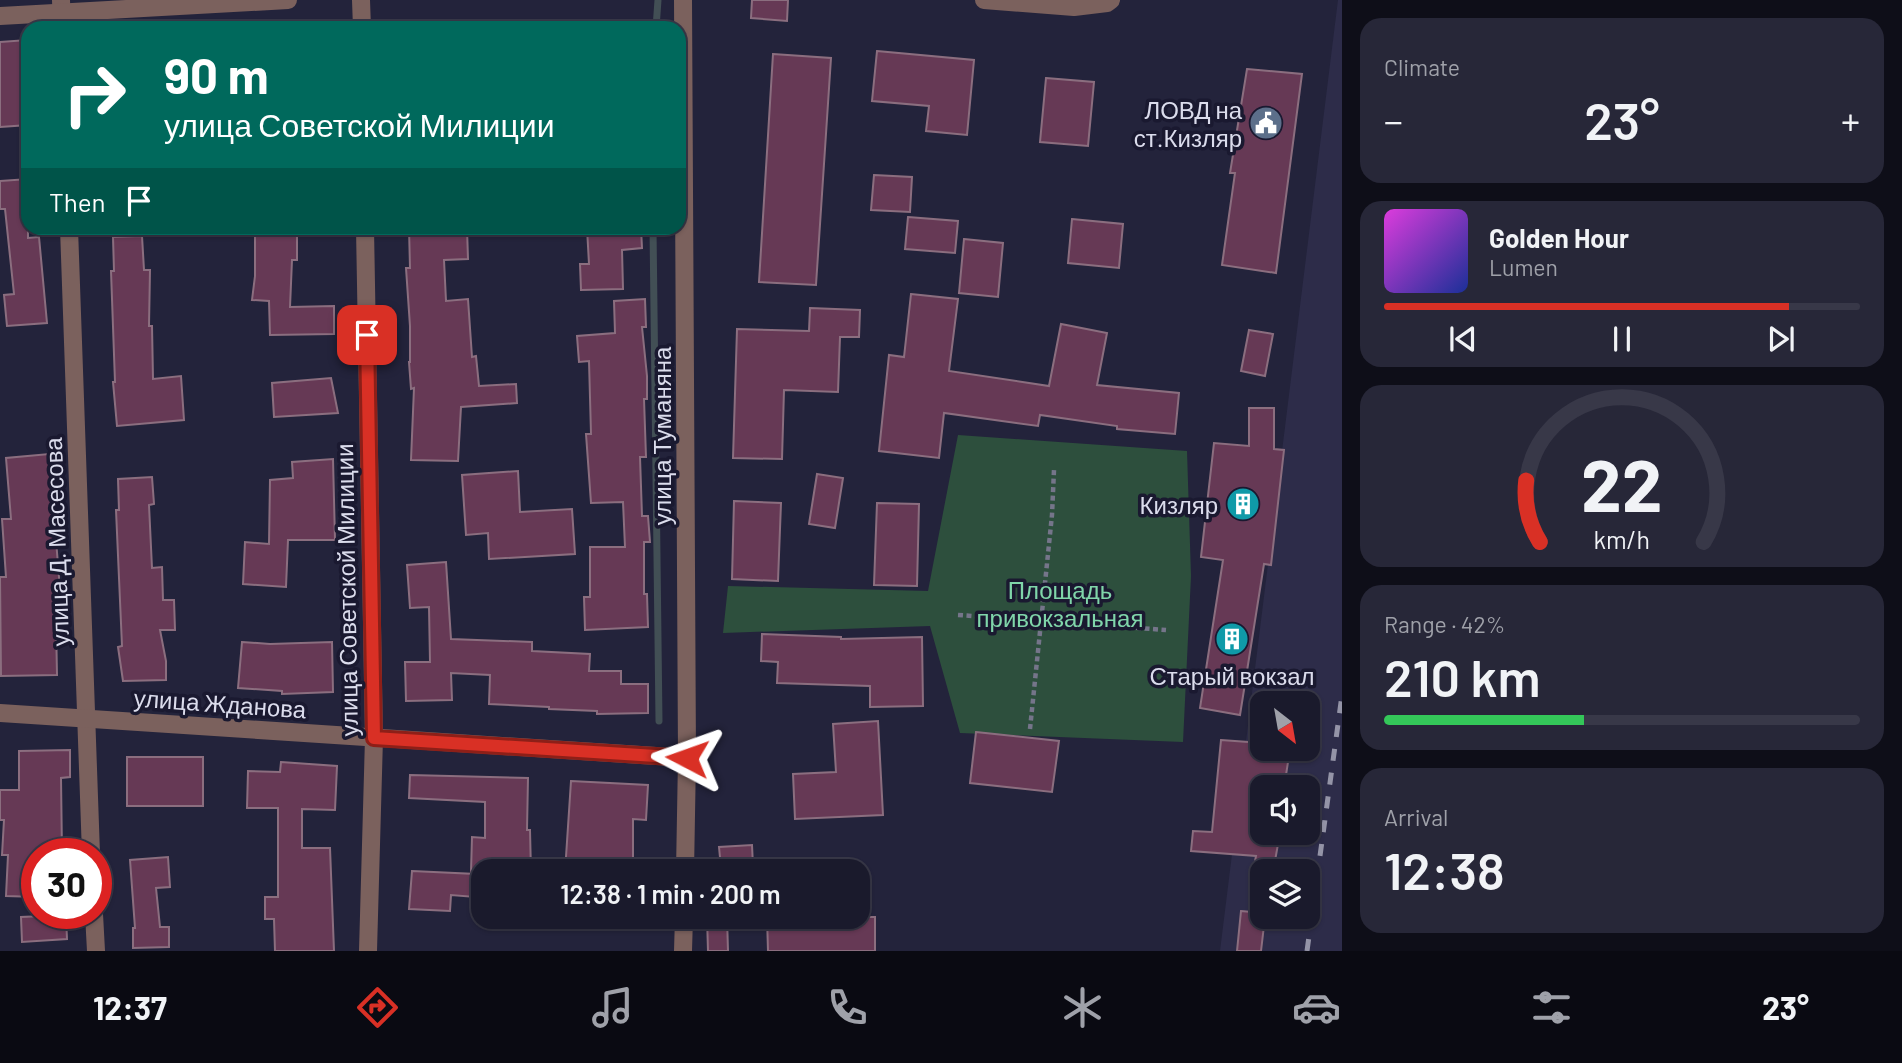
<!DOCTYPE html>
<meta charset="utf-8">
<style>
:root{--surface:#1a1a2c;--page:#272738;--text:#f1f3f6;--muted:#9fa1a9;--line:#383848;--accent:#d93025}
body{margin:0;font-family:Barlow,sans-serif;background:var(--page);color:var(--text);height:100vh;display:flex;flex-direction:column;font-size:26px;white-space:nowrap}
*{box-sizing:border-box;margin:0}
p{font-size:23px;color:var(--muted)}
.icon{flex:none;width:38px;height:38px;fill:none;stroke:currentColor;stroke-width:2;stroke-linecap:round;stroke-linejoin:round}
.map{position:relative;flex:1;overflow:hidden}
.side{display:flex;flex-direction:column;gap:18px;padding:18px;background:#0e0e18;width:560px}
.side>*{flex:none}
.banner{position:absolute;left:21px;top:21px;width:665px;height:214px;border-radius:21px;box-shadow:0 2px 5px #0004,0 0 0 2px var(--line);background:#00695c;color:#fff;overflow:hidden}
.needle{width:46px;rotate:149deg}
.buttons{position:absolute;left:1250px;top:691px;display:grid;gap:14px}
.buttons a{display:grid;place-items:center;width:70px;height:70px;border-radius:14px;background:var(--surface);box-shadow:0 2px 5px #0004,0 0 0 2px var(--line);font-size:35px}
.speed{position:absolute;left:21px;top:838px;display:flex;gap:14px;font-size:35px;font-weight:700;text-align:center}
.speed>*{display:grid;place-content:center;width:91px;height:91px;border-radius:50%;background:var(--surface);box-shadow:0 2px 5px #0004,0 0 0 2px var(--line);line-height:1}
.speed .limit{border:10px solid #d22;background:#fff;color:#111}
.pin{position:absolute;display:grid;place-items:center;width:60px;height:60px;color:#fff;margin:-30px;border-radius:14px;box-shadow:0 4px 10px #0006}
.me{position:absolute;width:77px;margin:-38px;rotate:274deg;stroke-linejoin:round;filter:drop-shadow(0 0 5px #0008)}
.turn{display:flex;align-items:center;gap:24px;height:147px;padding:0 28px;font-size:32px}
.turn .icon{width:91px;height:91px;stroke-width:2.5}
.turn b{display:block;font-size:49px;line-height:60px}
.then{display:flex;align-items:center;height:66px;padding:0 28px;background:#0003;gap:14px;font-size:26px}
.big{font-size:52px;font-weight:600;line-height:1.1}
.side .tile{flex:1;display:flex;flex-direction:column;justify-content:center;gap:10px;min-width:0;padding:0 24px;border-radius:21px;background:var(--page)}
.side .dial{align-items:center;gap:0}
.dial svg{height:182px;overflow:visible;fill:none;stroke:var(--line);stroke-width:7;stroke-linecap:round;text-anchor:middle}
.dial text{fill:var(--text);stroke:none}
.song{display:flex;align-items:center;gap:21px}
.cover{width:84px;height:84px;border-radius:10px;background:linear-gradient(135deg,hsl(300 70% 55%),hsl(230 70% 35%))}
.played{height:7px;border-radius:4px;background:linear-gradient(90deg,var(--accent) 85%,var(--line) 85%)}
.keys{display:flex;justify-content:space-around;direction:ltr}
.heat{display:flex;justify-content:space-between;align-items:center;font-size:38px;direction:ltr}
.charge{height:10px;border-radius:5px;background:linear-gradient(90deg,#34c759 42%,var(--line) 0)}
.trip{position:absolute;left:471px;top:859px;width:399px;height:70px;border-radius:21px;background:var(--surface);box-shadow:0 2px 5px #0004,0 0 0 2px var(--line);font-weight:600;line-height:70px;text-align:center}
.menu{display:flex;height:112px;justify-content:space-around;align-items:center;background:#0a0a12;color:var(--muted)}
.menu .icon{width:49px;height:49px}
.menu .current{color:var(--accent)}
.menu b{font-size:32px;color:var(--text)}
main{display:flex;flex:1;min-height:0}
.map>svg:first-child{display:block}
.built{fill:#2d2c49;fill-rule:evenodd}
.green{fill:#2d4f3d}
.lines{fill:none;stroke-linecap:round;stroke-linejoin:round}
.stream{stroke:#424f55;stroke-width:7}
.building{fill:#663955;stroke:#8b6e7f;stroke-width:2}
.path{stroke:#75758a;stroke-width:4.5;stroke-dasharray:5 3.5;stroke-linecap:butt}
.minor{stroke:#7b615d;stroke-width:18}
.rail{stroke:#9494a7;stroke-width:5;stroke-dasharray:12 12;stroke-linecap:butt}
.route-casing{stroke:#8d1f18;stroke-width:18}
.route{stroke:#d93025;stroke-width:12}
.labels{text-anchor:middle;dominant-baseline:central;stroke-width:7;stroke-linejoin:round;paint-order:stroke}
.poi-label{font-size:24px;fill:#dbdcec;stroke:#1a1930;text-anchor:end}
.street-label{font-size:24px;fill:#dbdcec;stroke:#1a1930}
.park-label{font-size:24px;fill:#80d6aa;stroke:#1a1930}
</style>
<main>
<div class="map">
<svg width="1342" height="951" viewBox="0 0 1342 951">
<rect width="100%" height="100%" fill="#23233b"/>
<!-- built -->
<path class="built" d="M 1338,0 L 1342,0 L 1342,951 L 1220,951 ZM 1262,704 L 1307,704 L 1307,749 L 1262,749 ZM 1262,788 L 1307,788 L 1307,833 L 1262,833 ZM 1262,872 L 1307,872 L 1307,917 L 1262,917 Z"/>
<!-- green -->
<path class="green" d="M 958,435 L 1187,451 L 1191,576 L 1183,742 L 960,733 L 930,626 L 723,633 L 728,586 L 928,591 Z"/>
<g class="lines">
<!-- stream -->
<g class="stream">
<path d="M 656,28 L 658,0"/>
<path d="M 653,228 L 659,721"/>
</g>
</g>
<!-- building -->
<g class="building">
<path d="M 752,0 L 788,0 L 787,21 L 751,18 Z"/>
<path d="M 27,40 L 28,125 L 0,127 L 0,42 Z"/>
<path d="M 877,51 L 974,60 L 967,135 L 926,131 L 929,106 L 872,101 Z"/>
<path d="M 773,54 L 831,58 L 816,285 L 759,282 Z"/>
<path d="M 1247,69 L 1302,74 L 1276,273 L 1222,265 L 1235,173 L 1230,173 Z"/>
<path d="M 1046,78 L 1094,82 L 1088,146 L 1040,142 Z"/>
<path d="M 874,175 L 912,177 L 910,212 L 871,210 Z"/>
<path d="M 28,179 L 28,238 L 39,237 L 47,323 L 7,326 L 4,295 L 14,294 L 5,209 L 0,209 L 0,181 Z"/>
<path d="M 908,217 L 958,221 L 955,253 L 905,249 Z"/>
<path d="M 1072,219 L 1123,224 L 1119,268 L 1068,263 Z"/>
<path d="M 255,228 L 297,228 L 297,260 L 292,260 L 290,307 L 334,306 L 334,334 L 270,335 L 269,301 L 252,300 L 255,276 Z"/>
<path d="M 409,228 L 467,228 L 468,259 L 444,260 L 446,301 L 468,299 L 472,357 L 476,356 L 479,386 L 516,384 L 517,403 L 461,407 L 458,461 L 411,460 L 414,388 L 411,389 L 409,362 L 410,362 L 410,326 L 406,268 L 410,268 Z"/>
<path d="M 587,228 L 641,228 L 642,248 L 622,250 L 623,289 L 581,290 L 580,264 L 589,264 Z"/>
<path d="M 142,236 L 144,270 L 150,270 L 149,326 L 152,326 L 153,379 L 181,376 L 184,420 L 117,426 L 113,382 L 115,382 L 111,271 L 114,271 L 113,237 Z"/>
<path d="M 964,239 L 1003,243 L 998,297 L 959,293 Z"/>
<path d="M 911,294 L 958,299 L 949,371 L 1049,386 L 1061,324 L 1107,333 L 1097,385 L 1179,393 L 1175,434 L 1117,429 L 1117,426 L 1040,415 L 1038,426 L 944,413 L 939,458 L 879,451 L 889,355 L 904,357 Z"/>
<path d="M 645,299 L 646,327 L 642,327 L 647,376 L 647,399 L 644,399 L 646,457 L 640,457 L 642,516 L 648,516 L 650,542 L 644,542 L 644,594 L 647,594 L 648,627 L 585,630 L 584,597 L 590,597 L 590,547 L 625,547 L 623,502 L 591,503 L 586,434 L 591,434 L 589,361 L 579,362 L 577,336 L 615,333 L 614,301 Z"/>
<path d="M 810,308 L 860,310 L 859,337 L 840,337 L 838,392 L 784,390 L 782,459 L 733,458 L 737,329 L 809,331 Z"/>
<path d="M 1249,330 L 1273,334 L 1265,376 L 1241,371 Z"/>
<path d="M 331,378 L 338,413 L 274,417 L 272,383 Z"/>
<path d="M 1249,408 L 1274,408 L 1274,449 L 1284,450 L 1271,565 L 1264,564 L 1240,715 L 1200,708 L 1223,560 L 1201,557 L 1214,443 L 1249,446 Z"/>
<path d="M 49,454 L 59,577 L 59,623 L 56,623 L 57,675 L 1,676 L 0,577 L 6,577 L 2,519 L 11,519 L 6,458 Z"/>
<path d="M 333,459 L 335,540 L 288,540 L 286,587 L 243,584 L 245,542 L 269,544 L 270,480 L 293,478 L 292,462 Z"/>
<path d="M 518,471 L 520,512 L 572,509 L 575,554 L 489,559 L 488,533 L 466,535 L 462,475 Z"/>
<path d="M 817,474 L 843,478 L 835,528 L 809,524 Z"/>
<path d="M 152,477 L 154,504 L 149,505 L 152,568 L 162,567 L 163,600 L 174,600 L 175,630 L 160,630 L 166,661 L 166,680 L 123,681 L 118,647 L 122,646 L 116,510 L 119,510 L 118,479 Z"/>
<path d="M 734,501 L 781,503 L 778,581 L 732,579 Z"/>
<path d="M 877,503 L 919,504 L 917,586 L 874,585 Z"/>
<path d="M 446,562 L 451,639 L 532,642 L 532,651 L 590,654 L 589,671 L 621,671 L 621,684 L 648,684 L 648,713 L 597,714 L 597,711 L 549,709 L 549,707 L 489,704 L 490,675 L 451,673 L 452,700 L 406,701 L 405,662 L 430,662 L 429,607 L 410,608 L 407,565 Z"/>
<path d="M 762,634 L 841,637 L 841,639 L 922,637 L 923,706 L 870,707 L 870,686 L 777,683 L 778,662 L 761,661 Z"/>
<path d="M 242,642 L 270,644 L 332,642 L 333,692 L 282,694 L 282,691 L 238,688 Z"/>
<path d="M 878,721 L 883,815 L 795,819 L 793,774 L 836,772 L 833,724 Z"/>
<path d="M 976,732 L 1059,741 L 1052,792 L 970,783 Z"/>
<path d="M 1221,740 L 1262,743 L 1262,749 L 1290,749 L 1284,788 L 1262,788 L 1262,833 L 1280,833 L 1273,872 L 1253,872 L 1256,856 L 1191,851 L 1193,831 L 1212,832 Z"/>
<path d="M 70,750 L 70,777 L 61,778 L 62,854 L 37,854 L 37,897 L 6,896 L 8,855 L 2,855 L 4,820 L 0,820 L 0,790 L 19,790 L 19,751 Z"/>
<rect x="127" y="757" width="76" height="49"/>
<path d="M 281,762 L 337,766 L 335,810 L 302,809 L 302,848 L 330,848 L 334,951 L 275,951 L 274,919 L 265,919 L 265,897 L 278,897 L 278,808 L 247,808 L 248,771 L 280,772 Z"/>
<path d="M 410,775 L 528,778 L 527,830 L 530,830 L 531,872 L 471,872 L 472,837 L 485,838 L 485,802 L 409,798 Z"/>
<path d="M 571,781 L 648,785 L 646,820 L 633,819 L 633,872 L 565,872 Z"/>
<path d="M 752,845 L 753,866 L 721,868 L 719,847 Z"/>
<path d="M 168,857 L 170,887 L 156,888 L 160,927 L 169,927 L 169,947 L 133,948 L 133,928 L 135,928 L 130,860 Z"/>
<path d="M 412,871 L 476,874 L 475,897 L 451,895 L 450,911 L 409,909 Z"/>
<path d="M 1241,911 L 1262,913 L 1262,917 L 1265,917 L 1261,951 L 1237,951 Z"/>
<path d="M 66,915 L 67,939 L 22,942 L 21,917 Z"/>
<path d="M 707,917 L 727,917 L 728,951 L 708,951 Z"/>
<path d="M 767,917 L 875,917 L 875,951 L 768,951 Z"/>
</g>
<g class="lines">
<!-- path -->
<g class="path">
<path d="M 958,615 L 1166,630"/>
<path d="M 1030,729 L 1052,515 L 1054,470"/>
</g>
<!-- minor -->
<g class="minor">
<path d="M 61,0 L 62,28"/>
<path d="M 361,0 L 362,28"/>
<path d="M 683,0 L 687,758 L 685,872"/>
<path d="M 984,0 L 1074,7 L 1107,3 L 1111,0"/>
<path d="M 0,16 L 288,0"/>
<path d="M 69,228 L 91,854"/>
<path d="M 365,228 L 374,738 L 368,951"/>
<path d="M 0,713 L 687,758"/>
<path d="M 94,914 L 96,951"/>
<path d="M 683,951 L 684,917"/>
</g>
<!-- rail -->
<path class="rail" d="M 1307,951 L 1342,695"/>
</g>
<g class="lines">
<defs>
<path id="route" d="M 367,335 L 374,738 L 687,758"/>
</defs>
<!-- route casing -->
<use href="#route" class="route-casing"/>
<!-- route -->
<use href="#route" class="route"/>
</g>
<!-- icons -->
<defs>
<symbol id="civic-disc" viewBox="-11 -11 22 22"><circle r="9.5" fill="#5c6f8a" stroke="#1a1930"/><path d="M-.6-6.5H3V-4.5H.6V-3L4-1V1h2V6H-6V1h2V-1L-.6-3ZM-1.2 2.5V6h2.4V2.5Z" fill="#fff"/></symbol>
<symbol id="building-disc" viewBox="-11 -11 22 22"><circle r="9.5" fill="#0f9aa8" stroke="#1a1930"/><path d="M-4-6H4V6H1V3H-1V6H-4ZM-2.5-4.3h1.7v1.8h-1.7ZM.8-4.3h1.7v1.8H.8ZM-2.5-1h1.7V.8h-1.7ZM.8-1h1.7V.8H.8Z" fill="#fff"/></symbol>
</defs>
<g fill-rule="evenodd">
<use href="#civic-disc" x="1247" y="104" width="38" height="38"/>
<use href="#building-disc" x="1224" y="485" width="38" height="38"/>
<use href="#building-disc" x="1213" y="620" width="38" height="38"/>
</g>
<g class="labels">
<!-- poi labels -->
<g class="poi-label">
<text x="1242" y="109">ЛОВД на<tspan x="1242" dy="28">ст.Кизляр</tspan></text>
<text x="1218" y="504">Кизляр</text>
<text x="1232" y="675" text-anchor="middle">Старый вокзал</text>
</g>
<!-- street labels -->
<g class="street-label">
<text transform="translate(661 436) rotate(-90)">улица Туманяна</text>
<text transform="translate(56 542) rotate(-92)">улица Д. Масесова</text>
<text transform="translate(346 590) rotate(-91)">улица Советской Милиции</text>
<text transform="translate(220 703) rotate(4)">улица Жданова</text>
</g>
<!-- park labels -->
<g class="park-label">
<text x="1060" y="589">Площадь<tspan x="1060" dy="28">привокзальная</tspan></text>
</g>
</g>
</svg>
<div class="buttons">
<a><svg class="needle" viewBox="-14 -14 28 28"><path d="M0-13l5 13h-10z" fill="#e53935"/><path d="M0 13l5-13h-10z" fill="#9fa1a9"/></svg></a>
<a><svg class="icon" aria-label="sound" viewBox="0 0 24 24"><path d="M4 9h4l5-4v14l-5-4H4zM17 9q2 3 0 6"/></svg></a>
<a><svg class="icon" aria-label="layers" viewBox="0 0 24 24"><path d="M12 4l9 5-9 5-9-5zM3 14l9 5 9-5"/></svg></a>
</div>
<div class="speed"><div class="limit">30</div></div>
<div class="pin" style="left:367px;top:335px;background:#d93025"><svg class="icon" aria-label="arrive" viewBox="0 0 24 24"><path d="M6 21V4h12l-3 4 3 4H6"/></svg></div>
<svg class="me" style="left:687px;top:758px" viewBox="-20 -20 40 40"><path d="M0-17L14 15 0 8-14 15z" fill="#d93025" stroke="#fff" stroke-width="4"/></svg>
<div class="trip">12:38 · 1 min · 200 m</div>
<div class="banner">
<div class="turn"><svg class="icon" aria-label="right" viewBox="0 0 24 24"><path d="M7 20v-9h11M14 6l5 5-5 5"/></svg><div><b>90 m</b>улица Советской Милиции</div></div>
<div class="then">Then<svg class="icon" aria-label="arrive" viewBox="0 0 24 24"><path d="M6 21V4h12l-3 4 3 4H6"/></svg></div>
</div>
</div>
<section class="side">
<div class="tile"><p>Climate</p>
<div class="heat"><a>−</a><b class="big">23°</b><a>+</a></div>
</div>
<div class="tile">
<div class="song"><i class="cover"></i><div><b>Golden Hour</b><p>Lumen</p></div></div>
<div class="played"></div>
<div class="keys"><svg class="icon" aria-label="previous" viewBox="0 0 24 24"><path d="M18 5L8 12l10 7zM5 5v14"/></svg><svg class="icon" aria-label="pause" viewBox="0 0 24 24"><path d="M8 5v14M16 5v14"/></svg><svg class="icon" aria-label="next" viewBox="0 0 24 24"><path d="M6 5l10 7-10 7zM19 5v14"/></svg></div>
</div>
<div class="tile dial"><svg viewBox="0 0 100 80">
<path d="M14 69A42 42 0 1 1 86 69"/>
<path d="M14 69A42 42 0 0 1 8 42" stroke="#d93025"/>
<text x="50" y="56" font-size="32" font-weight="700">22</text>
<text x="50" y="72" font-size="11">km/h</text>
</svg></div>
<div class="tile"><p>Range · 42%</p><b class="big">210 km</b><div class="charge"></div></div>
<div class="tile"><p>Arrival</p><b class="big">12:38</b></div>
</section>
</main>
<nav class="menu">
<b>12:37</b>
<svg class="icon current" aria-label="directions" viewBox="0 0 24 24"><path d="M12 3l9 9-9 9-9-9zM9 14v-3h6M13 9l2 2-2 2"/></svg>
<svg class="icon" aria-label="music" viewBox="0 0 24 24"><path d="M9 18V5l10-2v13"/><circle cx="6" cy="18" r="3"/><circle cx="16" cy="16" r="3"/></svg>
<svg class="icon" aria-label="phone" viewBox="0 0 24 24"><path d="M5 4h4l2 5-3 2q2 4 5 5l2-3 5 2v4C11 20 4 13 5 4z"/></svg>
<svg class="icon" aria-label="climate" viewBox="0 0 24 24"><path d="M12 3v18M4 7l16 10M4 17L20 7"/></svg>
<svg class="icon" aria-label="car" viewBox="0 0 24 24"><path d="M5 17H2v-5l4-1 3-4h7l3 4 3 1v5h-3M9 17h6M6 11h13"/><circle cx="7" cy="17" r="2"/><circle cx="17" cy="17" r="2"/></svg>
<svg class="icon" aria-label="filters" viewBox="0 0 24 24"><path d="M4 7h16M4 17h16"/><circle cx="9" cy="7" r="2"/><circle cx="15" cy="17" r="2"/></svg>
<b>23°</b>
</nav>
